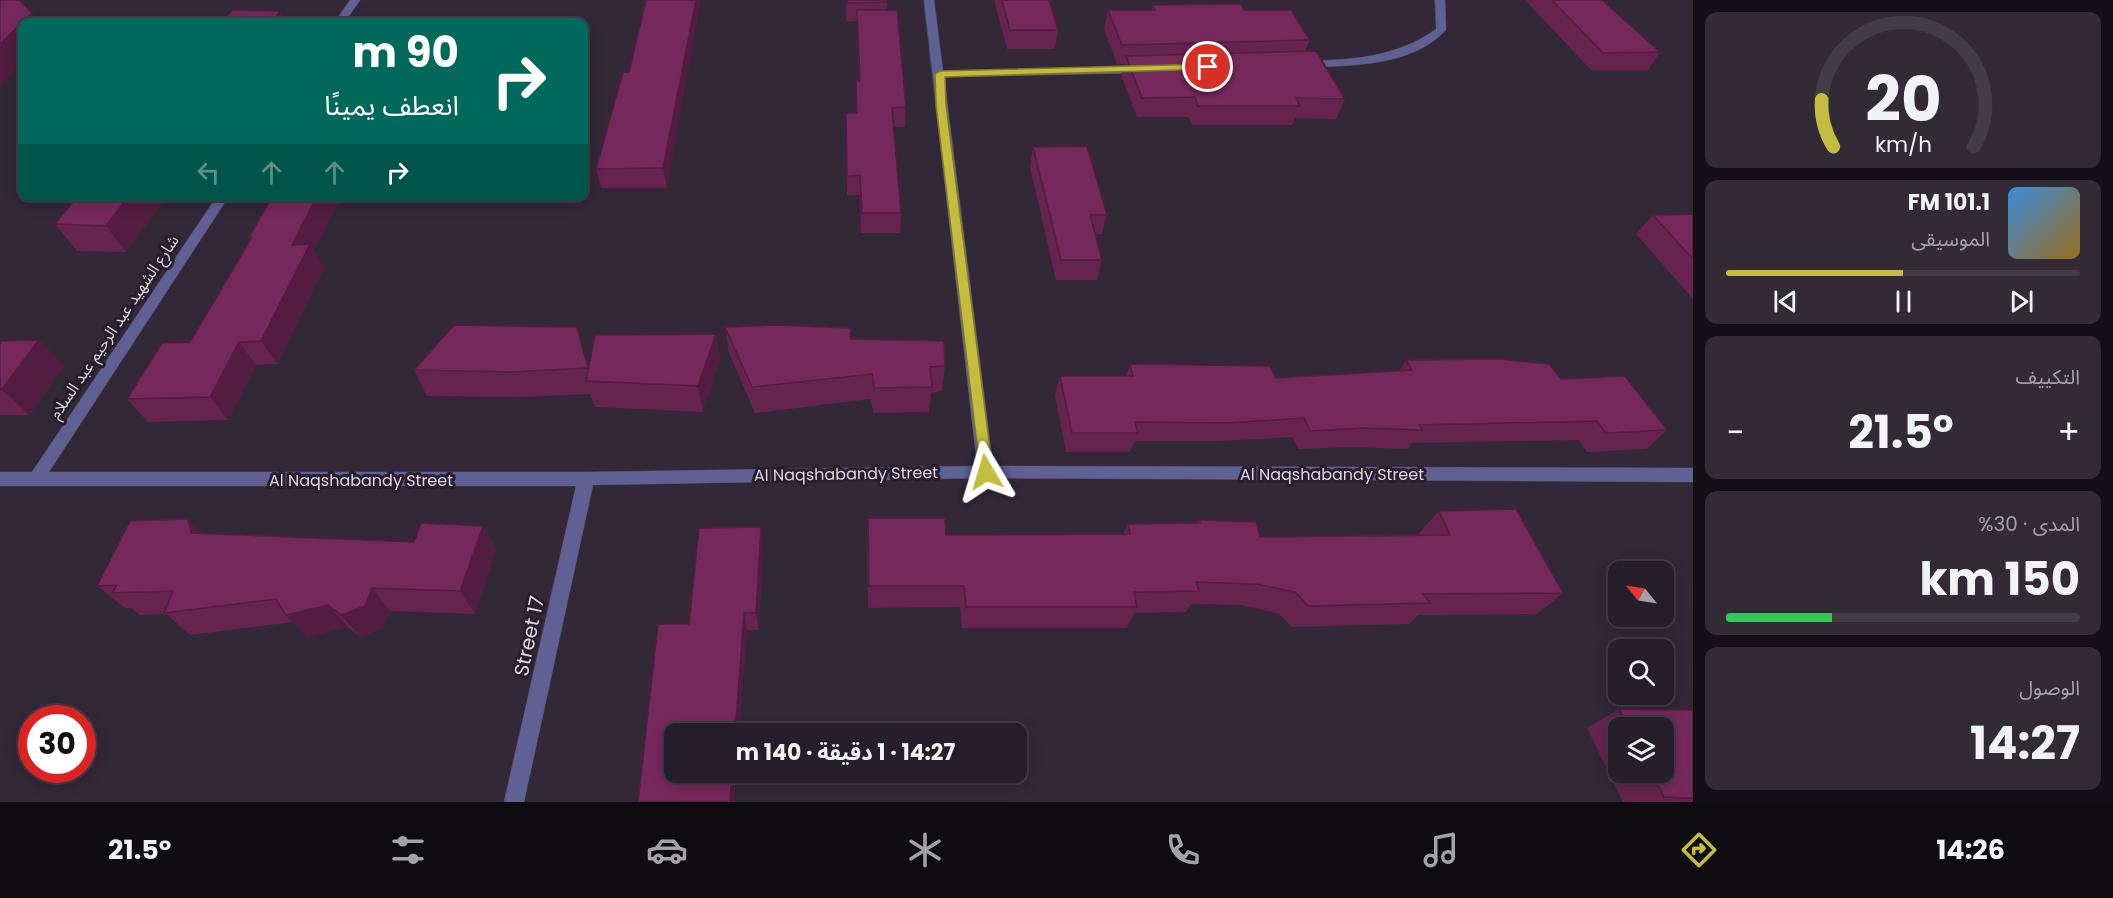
<!DOCTYPE html>
<html lang="ar">
<meta charset="utf-8">
<style>
:root{--surface:#261e2a;--page:#322b36;--text:#f1f3f6;--muted:#a4a2a8;--line:#423c47;--accent:#c4bc3d}
body{margin:0;font-family:Poppins,"Noto Sans Arabic",sans-serif;background:var(--page);color:var(--text);direction:rtl;height:100vh;display:flex;flex-direction:column;font-size:22px;white-space:nowrap}
*{box-sizing:border-box;margin:0}
p{font-size:20px;color:var(--muted)}
.icon{flex:none;width:33px;height:33px;fill:none;stroke:currentColor;stroke-width:2;stroke-linecap:round;stroke-linejoin:round}
.map{position:relative;flex:1;overflow:hidden;direction:ltr}
.panel{display:flex;flex-direction:column;gap:12px;padding:12px;background:#151017;width:420px}
.panel>*{flex:none}
.guide{position:absolute;left:18px;top:18px;width:570px;height:183px;border-radius:12px;box-shadow:0 3px 15px #0003,0 0 0 2px var(--line);direction:rtl;background:#00695c;color:#fff;overflow:hidden}
.needle{width:39px;rotate:300deg}
.tools{position:absolute;left:1608px;top:561px;display:grid;gap:12px}
.tools a{display:grid;place-items:center;width:66px;height:66px;border-radius:12px;background:var(--surface);box-shadow:0 3px 15px #0003,0 0 0 2px var(--line);font-size:30px}
.speed{position:absolute;left:18px;top:705px;display:flex;gap:12px;font-size:30px;font-weight:700;text-align:center}
.speed>*{display:grid;place-content:center;width:78px;height:78px;border-radius:50%;background:var(--surface);box-shadow:0 3px 15px #0003,0 0 0 2px var(--line);line-height:1}
.speed .limit{border:9px solid #d22;background:#fff;color:#111}
.pin{position:absolute;display:grid;place-items:center;width:51px;height:51px;color:#fff;margin:-26px;border:3px solid #fff;border-radius:50%;box-shadow:0 2px 6px #0007}
.me{position:absolute;width:66px;margin:-33px;rotate:353deg;stroke-linejoin:round;filter:drop-shadow(0 0 4px #0008)}
.turn{display:flex;align-items:center;gap:21px;height:126px;padding:0 30px;font-size:27px}
.turn .icon{width:78px;height:78px;stroke-width:2.5}
.turn b{display:block;font-size:42px;line-height:51px}
.lanes{display:flex;align-items:center;height:57px;padding:0 30px;background:#0003;justify-content:center;gap:30px;direction:ltr}
.lanes .off{opacity:.35}
.big{font-size:45px;font-weight:700;line-height:1.1}
.panel .widget{flex:1;display:flex;flex-direction:column;justify-content:center;gap:9px;min-width:0;padding:0 21px;border-radius:12px;background:var(--page)}
.panel .dial{align-items:center;gap:0}
.dial svg{height:156px;overflow:visible;fill:none;stroke:var(--line);stroke-width:7;stroke-linecap:round;text-anchor:middle}
.dial text{fill:var(--text);stroke:none}
.song{display:flex;align-items:center;gap:18px}
.cover{width:72px;height:72px;border-radius:9px;background:linear-gradient(135deg,hsl(210 70% 55%),hsl(40 70% 35%))}
.played{height:6px;border-radius:3px;background:linear-gradient(90deg,var(--accent) 50%,var(--line) 50%)}
.keys{display:flex;justify-content:space-around;direction:ltr}
.heat{display:flex;justify-content:space-between;align-items:center;font-size:33px;direction:ltr}
.charge{height:9px;border-radius:4px;background:linear-gradient(90deg,#34c759 30%,var(--line) 0)}
.trip{position:absolute;left:664px;top:723px;width:363px;height:60px;border-radius:12px;background:var(--surface);box-shadow:0 3px 15px #0003,0 0 0 2px var(--line);font-weight:700;line-height:60px;text-align:center;direction:rtl}
.menu{display:flex;height:96px;justify-content:space-around;align-items:center;background:#0f0c11;color:var(--muted)}
.menu .icon{width:42px;height:42px}
.menu .active{color:var(--accent)}
.menu b{font-size:27px;color:var(--text)}
main{display:flex;flex:1;min-height:0}
.map>svg:first-child{display:block}
.lines{fill:none;stroke-linecap:round;stroke-linejoin:round}
.minor-casing{stroke:#4d4453;stroke-width:1}
.minor{fill:#5f6094;fill-rule:evenodd}
.wall{fill:#65234e;fill-rule:evenodd}
.shaded-wall{fill:#521d40}
.building{fill:#75295b;stroke:#521d40;stroke-width:1.5}
.route{fill:#c4bc3d;stroke:#7f7a28;stroke-width:1.5}
.labels{text-anchor:middle;dominant-baseline:central;stroke-width:6;stroke-linejoin:round;paint-order:stroke}
.street-label{font-size:16px;fill:#dcd6e0;stroke:#281e2e}
.near-street-label{font-size:20px;fill:#dcd6e0;stroke:#281e2e}
</style>
<main>
<section class="panel">
<div class="widget dial"><svg viewBox="0 0 100 80">
<path d="M14 69A42 42 0 1 1 86 69"/>
<path d="M14 69A42 42 0 0 1 8 45" stroke="#c4bc3d"/>
<text x="50" y="56" font-size="32" font-weight="700">20</text>
<text x="50" y="72" font-size="11">km/h</text>
</svg></div>
<div class="widget">
<div class="song"><i class="cover"></i><div><b>101.1 FM</b><p>الموسيقى</p></div></div>
<div class="played"></div>
<div class="keys"><svg class="icon" aria-label="previous" viewBox="0 0 24 24"><path d="M18 5L8 12l10 7zM5 5v14"/></svg><svg class="icon" aria-label="pause" viewBox="0 0 24 24"><path d="M8 5v14M16 5v14"/></svg><svg class="icon" aria-label="next" viewBox="0 0 24 24"><path d="M6 5l10 7-10 7zM19 5v14"/></svg></div>
</div>
<div class="widget"><p>التكييف</p>
<div class="heat"><a>−</a><b class="big">21.5°</b><a>+</a></div>
</div>
<div class="widget"><p>المدى · 30%</p><b class="big">150 km</b><div class="charge"></div></div>
<div class="widget"><p>الوصول</p><b class="big">14:27</b></div>
</section>
<div class="map">
<svg width="1693" height="802" viewBox="0 0 1693 802">
<rect width="100%" height="100%" fill="#322838"/>
<g class="lines">
<defs>
<g id="minor">
<path d="M 350,0 L 360,0 L 345,22 L 335,22 Z"/>
<path d="M 924,0 L 934,0 L 943,71 L 1141,67 L 1146,70 L 1141,73 L 944,77 L 993,466 L 1693,468 L 1693,482 L 986,478 L 593,485 L 524,802 L 504,802 L 576,486 L 0,486 L 0,472 L 32,472 L 217,196 L 229,196 L 49,472 L 586,472 L 977,466 Z"/>
<path d="M 1435,0 L 1445,0 L 1446,30 C 1412,67 1349,66 1303,67 L 1298,64 L 1303,61 C 1350,60 1396,58 1436,29 Z"/>
</g>
</defs>
<!-- minor casing -->
<use href="#minor" class="minor-casing"/>
<!-- minor -->
<use href="#minor" class="minor"/>
</g>
<!-- wall -->
<g class="wall">
<path d="M 646,0 L 667,188 L 601,188 L 596,169 L 629,72 Z"/>
<path d="M 846,0 L 887,0 L 887,10 L 906,107 L 905,127 L 894,127 L 901,213 L 900,233 L 861,233 L 860,195 L 847,195 L 846,132 L 856,113 L 856,81 L 859,81 L 857,21 L 846,22 Z"/>
<path d="M 994,0 L 1049,0 L 1058,30 L 1055,49 L 1007,49 Z"/>
<path d="M 1525,0 L 1602,0 L 1660,52 L 1648,70 L 1591,70 Z"/>
<path d="M 1153,5 L 1244,10 L 1310,40 L 1305,51 L 1345,99 L 1336,119 L 1295,118 L 1292,125 L 1192,125 L 1189,117 L 1137,117 L 1121,75 L 1124,64 L 1117,64 L 1104,29 L 1108,10 L 1151,10 Z"/>
<path d="M 1033,147 L 1107,215 L 1102,234 L 1095,234 L 1102,260 L 1097,280 L 1056,280 L 1030,167 Z"/>
<path d="M 167,196 L 126,252 L 77,251 L 55,224 Z"/>
<path d="M 273,196 L 314,251 L 324,268 L 277,364 L 256,365 L 228,420 L 148,422 L 127,399 L 190,342 L 251,240 L 249,237 Z"/>
<path d="M 1693,214 L 1693,299 L 1636,234 L 1653,215 Z"/>
<path d="M 725,327 L 851,328 L 851,339 L 945,366 L 942,391 L 931,393 L 929,412 L 873,413 L 871,399 L 755,413 L 729,353 Z"/>
<path d="M 716,334 L 720,360 L 703,412 L 595,407 L 590,394 L 521,397 L 427,396 L 414,370 L 589,368 Z"/>
<path d="M 39,340 L 64,366 L 29,415 L 0,415 L 0,341 Z"/>
<path d="M 1406,360 L 1561,379 L 1667,430 L 1647,449 L 1587,452 L 1579,440 L 1412,443 L 1408,449 L 1350,447 L 1298,449 L 1293,437 L 1219,441 L 1135,441 L 1130,452 L 1066,452 L 1055,395 L 1060,376 L 1126,376 L 1130,364 L 1276,378 L 1399,371 Z"/>
<path d="M 1439,511 L 1563,593 L 1537,614 L 1418,615 L 1409,624 L 1292,627 L 1279,614 L 1241,605 L 1191,604 L 1186,612 L 1134,613 L 1127,628 L 962,628 L 960,607 L 868,608 L 867,541 L 868,518 L 946,535 L 1123,534 L 1128,524 L 1197,523 L 1199,520 L 1260,537 L 1420,535 L 1419,533 Z"/>
<path d="M 483,526 L 496,549 L 475,614 L 390,611 L 383,628 L 360,637 L 348,627 L 307,637 L 293,622 L 190,635 L 166,614 L 140,615 L 131,608 L 125,608 L 97,586 L 203,533 L 414,542 Z"/>
<path d="M 761,527 L 763,545 L 759,630 L 747,630 L 739,734 L 675,734 L 675,772 L 736,772 L 734,802 L 638,802 L 658,624 L 689,624 L 699,528 Z"/>
<path d="M 1619,709 L 1693,710 L 1693,802 L 1623,802 L 1587,728 ZM 1618,728 L 1664,728 L 1664,772 L 1618,772 Z"/>
</g>
<!-- shaded-wall -->
<g class="shaded-wall">
<path d="M 696,0 L 701,0 L 667,188 L 663,168 Z"/>
<path d="M 280,11 L 286,22 L 273,22 Z"/>
<path d="M 32,13 L 38,22 L 22,22 L 22,63 L 0,86 L 0,44 Z"/>
<path d="M 129,196 L 167,196 L 126,252 L 106,226 Z"/>
<path d="M 317,196 L 342,196 L 314,251 L 324,268 L 277,364 L 261,341 L 292,245 Z"/>
<path d="M 716,334 L 720,360 L 703,412 L 698,386 Z"/>
<path d="M 39,340 L 64,366 L 29,415 L 2,389 Z"/>
<path d="M 239,342 L 256,365 L 228,420 L 210,397 Z"/>
<path d="M 188,519 L 212,543 L 191,533 Z"/>
<path d="M 483,526 L 496,549 L 475,614 L 460,591 Z"/>
<path d="M 761,527 L 763,545 L 759,630 L 756,613 Z"/>
<path d="M 372,588 L 390,611 L 383,628 L 360,637 L 341,615 Z"/>
<path d="M 328,605 L 348,627 L 307,637 L 286,615 Z"/>
<path d="M 744,613 L 747,630 L 739,734 L 735,734 Z"/>
<path d="M 732,772 L 736,772 L 734,802 L 730,802 Z"/>
</g>
<!-- building -->
<g class="building">
<path d="M 2,0 L 19,0 L 32,13 L 0,44 L 0,1 Z"/>
<path d="M 646,0 L 696,0 L 663,168 L 596,169 L 623,72 L 629,72 Z"/>
<path d="M 846,0 L 887,0 L 887,2 L 846,3 Z"/>
<path d="M 1002,0 L 1049,0 L 1058,30 L 1010,30 Z"/>
<path d="M 1552,0 L 1602,0 L 1660,52 L 1603,53 Z"/>
<path d="M 1241,4 L 1244,10 L 1291,10 L 1310,40 L 1122,45 L 1108,10 L 1155,10 L 1153,5 Z"/>
<path d="M 232,10 L 280,11 L 273,22 L 222,22 Z"/>
<path d="M 857,10 L 897,10 L 906,107 L 892,108 L 901,213 L 862,213 L 860,175 L 847,176 L 846,113 L 857,113 L 856,81 L 860,81 Z"/>
<path d="M 1316,51 L 1345,99 L 1296,98 L 1300,106 L 1198,106 L 1195,97 L 1142,98 L 1126,56 Z"/>
<path d="M 1087,146 L 1107,215 L 1090,215 L 1102,260 L 1061,260 L 1033,147 Z"/>
<path d="M 78,196 L 129,196 L 106,226 L 55,224 Z"/>
<path d="M 273,196 L 317,196 L 292,245 L 310,244 L 261,341 L 239,342 L 210,397 L 127,399 L 162,343 L 190,342 L 252,237 L 249,237 Z"/>
<path d="M 1693,214 L 1693,259 L 1653,215 Z"/>
<path d="M 454,325 L 577,327 L 588,368 L 511,372 L 414,370 Z"/>
<path d="M 777,325 L 851,328 L 850,339 L 944,341 L 945,366 L 930,367 L 932,387 L 874,388 L 872,374 L 752,387 L 725,327 Z"/>
<path d="M 716,334 L 698,386 L 586,381 L 595,335 Z"/>
<path d="M 39,340 L 2,389 L 0,389 L 0,341 Z"/>
<path d="M 1499,359 L 1549,364 L 1561,379 L 1625,376 L 1667,430 L 1606,433 L 1597,421 L 1419,425 L 1422,430 L 1363,428 L 1310,431 L 1304,418 L 1228,423 L 1135,422 L 1138,433 L 1072,433 L 1060,376 L 1133,376 L 1130,364 L 1270,366 L 1276,378 L 1412,370 L 1406,360 Z"/>
<path d="M 1516,509 L 1563,593 L 1423,594 L 1430,603 L 1308,606 L 1295,592 L 1256,584 L 1196,582 L 1199,591 L 1134,592 L 1137,607 L 966,607 L 964,586 L 869,586 L 868,518 L 945,518 L 946,535 L 1130,534 L 1128,524 L 1200,523 L 1199,520 L 1256,522 L 1260,537 L 1450,535 L 1439,511 Z"/>
<path d="M 188,519 L 191,533 L 414,542 L 421,523 L 483,526 L 460,591 L 372,588 L 365,606 L 341,615 L 328,605 L 286,615 L 276,599 L 164,613 L 173,591 L 112,593 L 117,585 L 97,586 L 130,521 Z"/>
<path d="M 761,527 L 756,613 L 744,613 L 735,734 L 675,734 L 675,772 L 732,772 L 730,802 L 638,802 L 658,624 L 689,624 L 699,528 Z"/>
<path d="M 1619,709 L 1693,710 L 1693,798 L 1664,797 L 1652,772 L 1664,772 L 1664,728 L 1629,728 Z"/>
</g>
<!-- route -->
<path class="route" d="M 1208,64 L 1212,65 L 1212,69 L 945,77 L 946,105 L 993,472 L 991,477 L 981,477 L 936,105 L 935,74 L 940,71 Z"/>
<g class="labels">
<!-- street labels -->
<g class="street-label">
<text transform="translate(114 327) rotate(-56)">شارع الشهيد عبد الرحيم عبد السلام</text>
<text transform="translate(846 474) rotate(-1)">Al Naqshabandy Street</text>
<text x="1332" y="474">Al Naqshabandy Street</text>
<text x="361" y="480">Al Naqshabandy Street</text>
</g>
<!-- near-street labels -->
<g class="near-street-label">
<text transform="translate(529 636) rotate(-78)">Street 17</text>
</g>
</g>
</svg>
<div class="tools">
<a><svg class="needle" viewBox="-14 -14 28 28"><path d="M0-13l5 13h-10z" fill="#e53935"/><path d="M0 13l5-13h-10z" fill="#a4a2a8"/></svg></a>
<a><svg class="icon" aria-label="search" viewBox="0 0 24 24"><circle cx="10" cy="10" r="6"/><path d="M15 15l6 6"/></svg></a>
<a><svg class="icon" aria-label="layers" viewBox="0 0 24 24"><path d="M12 4l9 5-9 5-9-5zM3 14l9 5 9-5"/></svg></a>
</div>
<div class="speed"><div class="limit">30</div></div>
<div class="pin" style="left:1208px;top:67px;background:#d93025"><svg class="icon" aria-label="arrive" viewBox="0 0 24 24"><path d="M6 21V4h12l-3 4 3 4H6"/></svg></div>
<svg class="me" style="left:986px;top:472px" viewBox="-20 -20 40 40"><path d="M0-17L14 15 0 8-14 15z" fill="#c4bc3d" stroke="#fff" stroke-width="4"/></svg>
<div class="trip">14:27 · 1 دقيقة · 140 m</div>
<div class="guide">
<div class="turn"><svg class="icon" aria-label="right" viewBox="0 0 24 24"><path d="M7 20v-9h11M14 6l5 5-5 5"/></svg><div><b>90 m</b>انعطف يمينًا</div></div>
<div class="lanes"><svg class="icon off" aria-label="left" viewBox="0 0 24 24"><path d="M17 20v-9H6M10 6l-5 5 5 5"/></svg><svg class="icon off" aria-label="ahead" viewBox="0 0 24 24"><path d="M12 20V5M6 11l6-6 6 6"/></svg><svg class="icon off" aria-label="ahead" viewBox="0 0 24 24"><path d="M12 20V5M6 11l6-6 6 6"/></svg><svg class="icon" aria-label="right" viewBox="0 0 24 24"><path d="M7 20v-9h11M14 6l5 5-5 5"/></svg></div>
</div>
</div>
</main>
<nav class="menu">
<b>14:26</b>
<svg class="icon active" aria-label="directions" viewBox="0 0 24 24"><path d="M12 3l9 9-9 9-9-9zM9 14v-3h6M13 9l2 2-2 2"/></svg>
<svg class="icon" aria-label="music" viewBox="0 0 24 24"><path d="M9 18V5l10-2v13"/><circle cx="6" cy="18" r="3"/><circle cx="16" cy="16" r="3"/></svg>
<svg class="icon" aria-label="phone" viewBox="0 0 24 24"><path d="M5 4h4l2 5-3 2q2 4 5 5l2-3 5 2v4C11 20 4 13 5 4z"/></svg>
<svg class="icon" aria-label="climate" viewBox="0 0 24 24"><path d="M12 3v18M4 7l16 10M4 17L20 7"/></svg>
<svg class="icon" aria-label="car" viewBox="0 0 24 24"><path d="M5 17H2v-5l4-1 3-4h7l3 4 3 1v5h-3M9 17h6M6 11h13"/><circle cx="7" cy="17" r="2"/><circle cx="17" cy="17" r="2"/></svg>
<svg class="icon" aria-label="filters" viewBox="0 0 24 24"><path d="M4 7h16M4 17h16"/><circle cx="9" cy="7" r="2"/><circle cx="15" cy="17" r="2"/></svg>
<b>21.5°</b>
</nav>
